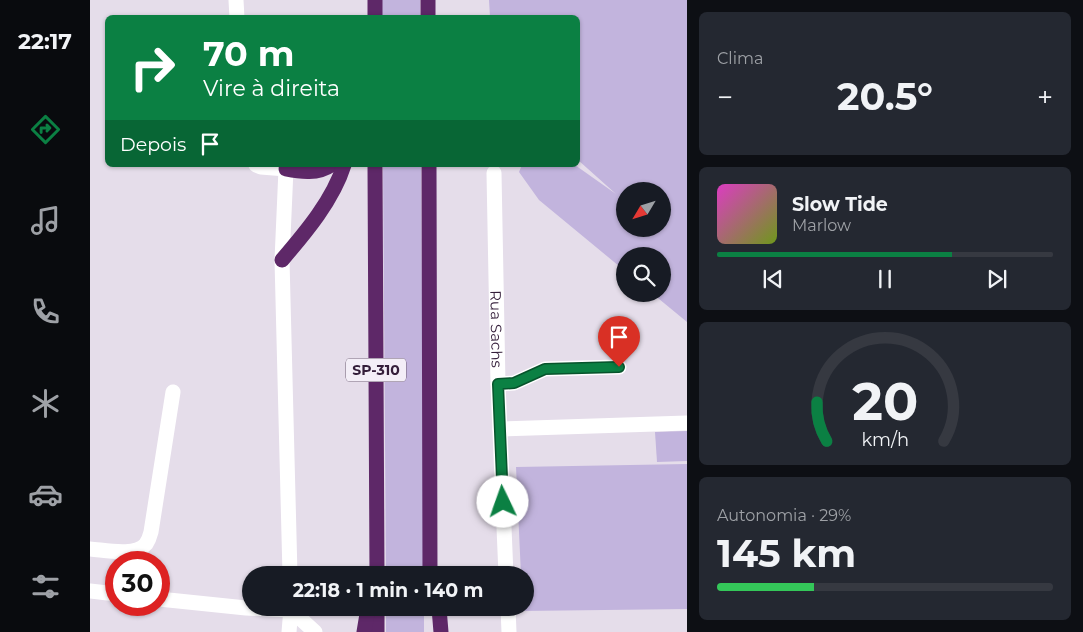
<!DOCTYPE html>
<html lang="pt">
<meta charset="utf-8">
<style>
:root{--surface:#171b24;--page:#242831;--text:#f1f3f6;--muted:#9ea1a6;--line:#363941;--accent:#0b8043}
body{margin:0;font-family:Montserrat,sans-serif;background:var(--page);color:var(--text);height:100vh;display:flex;flex-direction:column;font-size:19px;white-space:nowrap}
*{box-sizing:border-box;margin:0}
p{font-size:16px;color:var(--muted)}
.icon{flex:none;width:28px;height:28px;fill:none;stroke:currentColor;stroke-width:2;stroke-linecap:round;stroke-linejoin:round}
.map{position:relative;flex:1;overflow:hidden}
.drawer{display:flex;flex-direction:column;gap:12px;padding:12px;background:#0d0f14;width:396px}
.drawer>*{flex:none}
.guide{position:absolute;left:15px;top:15px;width:475px;height:152px;border-radius:8px;box-shadow:0 1px 4px #0004;background:#0b8043;color:#fff;overflow:hidden}
.needle{width:32px;rotate:232deg}
.buttons{position:absolute;left:526px;top:182px;display:grid;gap:10px}
.buttons a{display:grid;place-items:center;width:55px;height:55px;border-radius:50%;background:var(--surface);box-shadow:0 1px 4px #0004;font-size:25px}
.speed{position:absolute;left:15px;top:551px;display:flex;gap:10px;font-size:25px;font-weight:700;text-align:center}
.speed>*{display:grid;place-content:center;width:65px;height:65px;border-radius:50%;background:var(--surface);box-shadow:0 1px 4px #0004;line-height:1}
.speed .limit{border:8px solid #d22;background:#fff;color:#111}
.pin{position:absolute;display:grid;place-items:center;width:42px;height:42px;color:#fff;margin:-51px -21px;border-radius:50% 50% 50% 0;rotate:-45deg;box-shadow:0 0 5px #0007}
.pin .icon{rotate:45deg}
.me{position:absolute;width:55px;margin:-28px;rotate:357deg;stroke-linejoin:round;filter:drop-shadow(0 0 4px #0008)}
.turn{display:flex;align-items:center;gap:18px;height:105px;padding:0 15px;font-size:22px}
.turn .icon{width:65px;height:65px;stroke-width:2.5}
.turn b{display:block;font-size:35px;line-height:42px}
.then{display:flex;align-items:center;height:48px;padding:0 15px;background:#0003;gap:10px;font-size:19px}
.big{font-size:38px;font-weight:700;line-height:1.1}
.drawer .card{flex:1;display:flex;flex-direction:column;justify-content:center;gap:8px;min-width:0;padding:0 18px;border-radius:8px;background:var(--page)}
.drawer .dial{align-items:center;gap:0}
.dial svg{height:130px;overflow:visible;fill:none;stroke:var(--line);stroke-width:7;stroke-linecap:round;text-anchor:middle}
.dial text{fill:var(--text);stroke:none}
.song{display:flex;align-items:center;gap:15px}
.cover{width:60px;height:60px;border-radius:8px;background:linear-gradient(135deg,hsl(310 70% 55%),hsl(80 70% 35%))}
.played{height:5px;border-radius:2px;background:linear-gradient(90deg,var(--accent) 70%,var(--line) 70%)}
.keys{display:flex;justify-content:space-around;direction:ltr}
.heat{display:flex;justify-content:space-between;align-items:center;font-size:28px;direction:ltr}
.charge{height:8px;border-radius:4px;background:linear-gradient(90deg,#34c759 29%,var(--line) 0)}
.trip{position:absolute;left:152px;top:566px;width:292px;height:50px;border-radius:25px;background:var(--surface);box-shadow:0 1px 4px #0004;font-weight:700;line-height:50px;text-align:center}
main{display:flex;flex:1;min-height:0}
.tabs{display:flex;flex-direction:column;width:90px;justify-content:space-around;align-items:center;background:#090b0e;color:var(--muted)}
.tabs .icon{width:35px;height:35px}
.tabs .selected{color:var(--accent)}
.tabs b{font-size:22px;color:var(--text)}
.map>svg:first-child{display:block}
.green{fill:#c2b4dd;fill-rule:evenodd}
.lines{fill:none;stroke-linecap:round;stroke-linejoin:round}
.minor{stroke:#fff;stroke-width:15}
.highway{stroke:#5e2868;stroke-width:15}
.route-casing{stroke:#07532c;stroke-width:12}
.route{stroke:#0b8043;stroke-width:9}
.labels{text-anchor:middle;dominant-baseline:central;stroke-width:4;stroke-linejoin:round;paint-order:stroke}
.shield{fill:#f3eef7;stroke:#6d5c73;stroke-width:1}
.shield-label{font-size:14px;font-weight:bold;fill:#341e3a}
.street-label{font-size:15px;fill:#341e3a;stroke:#f3eef7}
</style>
<main>
<nav class="tabs">
<b>22:17</b>
<svg class="icon selected" aria-label="directions" viewBox="0 0 24 24"><path d="M12 3l9 9-9 9-9-9zM9 14v-3h6M13 9l2 2-2 2"/></svg>
<svg class="icon" aria-label="music" viewBox="0 0 24 24"><path d="M9 18V5l10-2v13"/><circle cx="6" cy="18" r="3"/><circle cx="16" cy="16" r="3"/></svg>
<svg class="icon" aria-label="phone" viewBox="0 0 24 24"><path d="M5 4h4l2 5-3 2q2 4 5 5l2-3 5 2v4C11 20 4 13 5 4z"/></svg>
<svg class="icon" aria-label="climate" viewBox="0 0 24 24"><path d="M12 3v18M4 7l16 10M4 17L20 7"/></svg>
<svg class="icon" aria-label="car" viewBox="0 0 24 24"><path d="M5 17H2v-5l4-1 3-4h7l3 4 3 1v5h-3M9 17h6M6 11h13"/><circle cx="7" cy="17" r="2"/><circle cx="17" cy="17" r="2"/></svg>
<svg class="icon" aria-label="filters" viewBox="0 0 24 24"><path d="M4 7h16M4 17h16"/><circle cx="9" cy="7" r="2"/><circle cx="15" cy="17" r="2"/></svg>
</nav>
<div class="map">
<svg width="597" height="632" viewBox="0 0 597 632">
<rect width="100%" height="100%" fill="#e5ddea"/>
<!-- green -->
<g class="green">
<rect x="292" y="0" width="38" height="17"/>
<path d="M 399,0 L 597,0 L 597,322 L 563,294 L 572,294 L 572,256 L 535,256 L 535,271 L 449,200 L 429,172 L 432,165 L 485,165 L 526,194 L 488,160 L 488,18 L 400,17 ZM 535,191 L 572,191 L 572,229 L 535,229 Z"/>
<path d="M 293,165 L 331,165 L 334,575 L 296,575 Z"/>
<path d="M 597,431 L 597,461 L 567,462 L 565,432 Z"/>
<path d="M 597,464 L 597,609 L 432,611 L 432,608 L 436,608 L 436,575 L 431,575 L 426,467 Z"/>
<rect x="296" y="608" width="38" height="24"/>
</g>
<g class="lines">
<!-- minor -->
<g class="minor">
<path d="M 146,0 L 147,18"/>
<path d="M 166,165 L 171,167 L 196,169 L 192,260 L 200,575"/>
<path id="s1" d="M 404,173 L 408,384 L 416,575"/>
<path d="M 408,384 L 424,383 L 455,369 L 529,367"/>
<path d="M 410,429 L 597,423"/>
<path d="M 0,549 C 15,550 45,557 56,544 C 58,541 60,536 61,532 L 83,392"/>
<path d="M 0,591 L 26,594"/>
<path d="M 69,599 L 156,608 L 201,610 L 225,632"/>
<path d="M 418,608 L 419,632"/>
<path d="M 199,632 L 201,608"/>
</g>
<!-- highway -->
<g class="highway">
<path d="M 338,0 L 338,18"/>
<path d="M 285,18 L 285,0"/>
<path d="M 285,165 L 287,575"/>
<path d="M 339,165 L 340,575"/>
<path d="M 196,169 C 211,172 228,174 241,165"/>
<path d="M 192,260 C 216,232 243,200 254,165"/>
<path d="M 287,608 L 287,632"/>
<path d="M 349,608 L 351,632"/>
<path d="M 274,632 L 278,608"/>
</g>
</g>
<g class="lines">
<defs>
<path id="route" d="M 413,502 L 408,384 L 424,383 L 455,369 L 529,367"/>
</defs>
<!-- route casing -->
<use href="#route" class="route-casing"/>
<!-- route -->
<use href="#route" class="route"/>
</g>
<g class="labels">
<!-- shield labels -->
<rect class="shield" x="256" y="358.5" width="60" height="23" rx="4"/>
<g class="shield-label">
<text x="286" y="370">SP-310</text>
</g>
<!-- street labels -->
<g class="street-label">
<text stroke="none"><textPath href="#s1" startOffset="156">Rua Sachs</textPath></text>
</g>
</g>
</svg>
<div class="buttons">
<a><svg class="needle" viewBox="-14 -14 28 28"><path d="M0-13l5 13h-10z" fill="#e53935"/><path d="M0 13l5-13h-10z" fill="#9ea1a6"/></svg></a>
<a><svg class="icon" aria-label="search" viewBox="0 0 24 24"><circle cx="10" cy="10" r="6"/><path d="M15 15l6 6"/></svg></a>
</div>
<div class="speed"><div class="limit">30</div></div>
<div class="pin" style="left:529px;top:367px;background:#d93025"><svg class="icon" aria-label="arrive" viewBox="0 0 24 24"><path d="M6 21V4h12l-3 4 3 4H6"/></svg></div>
<svg class="me" style="left:413px;top:502px" viewBox="-20 -20 40 40"><circle r="19" fill="#fff"/><path d="M0-13L10 11 0 6-10 11z" fill="#0b8043"/></svg>
<div class="trip">22:18 · 1 min · 140 m</div>
<div class="guide">
<div class="turn"><svg class="icon" aria-label="right" viewBox="0 0 24 24"><path d="M7 20v-9h11M14 6l5 5-5 5"/></svg><div><b>70 m</b>Vire à direita</div></div>
<div class="then">Depois<svg class="icon" aria-label="arrive" viewBox="0 0 24 24"><path d="M6 21V4h12l-3 4 3 4H6"/></svg></div>
</div>
</div>
<section class="drawer">
<div class="card"><p>Clima</p>
<div class="heat"><a>−</a><b class="big">20.5°</b><a>+</a></div>
</div>
<div class="card">
<div class="song"><i class="cover"></i><div><b>Slow Tide</b><p>Marlow</p></div></div>
<div class="played"></div>
<div class="keys"><svg class="icon" aria-label="previous" viewBox="0 0 24 24"><path d="M18 5L8 12l10 7zM5 5v14"/></svg><svg class="icon" aria-label="pause" viewBox="0 0 24 24"><path d="M8 5v14M16 5v14"/></svg><svg class="icon" aria-label="next" viewBox="0 0 24 24"><path d="M6 5l10 7-10 7zM19 5v14"/></svg></div>
</div>
<div class="card dial"><svg viewBox="0 0 100 80">
<path d="M14 69A42 42 0 1 1 86 69"/>
<path d="M14 69A42 42 0 0 1 8 45" stroke="#0b8043"/>
<text x="50" y="56" font-size="32" font-weight="700">20</text>
<text x="50" y="72" font-size="11">km/h</text>
</svg></div>
<div class="card"><p>Autonomia · 29%</p><b class="big">145 km</b><div class="charge"></div></div>
</section>
</main>
